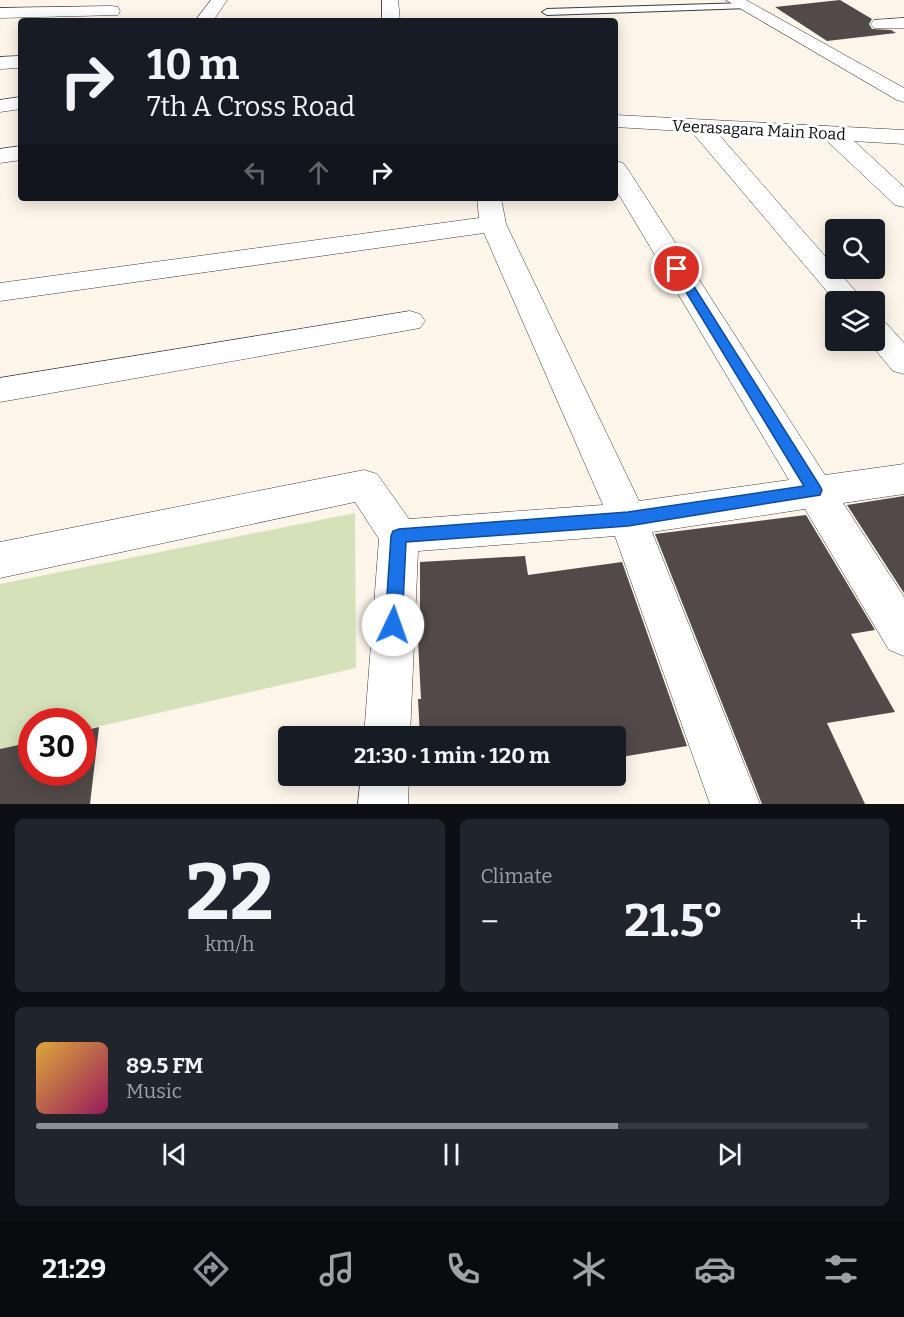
<!DOCTYPE html>
<meta charset="utf-8">
<style>
:root{--surface:#171b24;--page:#20242c;--text:#f1f3f6;--muted:#9ea1a6;--line:#363941;--accent:#8c9099}
body{margin:0;font-family:Bitter,serif;background:var(--page);color:var(--text);height:100vh;display:flex;flex-direction:column;font-size:22px;white-space:nowrap}
*{box-sizing:border-box;margin:0}
p{font-size:20px;color:var(--muted)}
.icon{flex:none;width:33px;height:33px;fill:none;stroke:currentColor;stroke-width:2;stroke-linecap:round;stroke-linejoin:round}
.map{position:relative;height:804px;overflow:hidden}
.sheet{display:flex;flex-direction:column;gap:15px;padding:15px;background:#0d0f14;flex:1}
.sheet>*{flex:none}
.top-card{position:absolute;left:18px;top:18px;width:600px;height:183px;border-radius:6px;box-shadow:0 3px 15px #0003;background:#171b24;color:var(--text);overflow:hidden}
.buttons{position:absolute;left:825px;top:219px;display:grid;gap:12px}
.buttons a{display:grid;place-items:center;width:60px;height:60px;border-radius:6px;background:var(--surface);box-shadow:0 3px 15px #0003;font-size:30px}
.speed{position:absolute;left:18px;top:708px;display:flex;gap:12px;font-size:30px;font-weight:700;text-align:center}
.speed>*{display:grid;place-content:center;width:78px;height:78px;border-radius:50%;background:var(--surface);box-shadow:0 3px 15px #0003;line-height:1}
.speed .limit{border:9px solid #d22;background:#fff;color:#111}
.pin{position:absolute;display:grid;place-items:center;width:51px;height:51px;color:#fff;margin:-26px;border:3px solid #fff;border-radius:50%;box-shadow:0 2px 6px #0007}
.me{position:absolute;width:66px;margin:-33px;rotate:3deg;stroke-linejoin:round;filter:drop-shadow(0 0 4px #0008)}
.turn{display:flex;align-items:center;gap:21px;height:126px;padding:0 30px;font-size:27px}
.turn .icon{width:78px;height:78px;stroke-width:2.5}
.turn b{display:block;font-size:42px;line-height:51px}
.lanes{display:flex;align-items:center;height:57px;padding:0 30px;background:#0003;justify-content:center;gap:30px;direction:ltr}
.lanes .off{opacity:.35}
.big{font-size:45px;font-weight:700;line-height:1.1}
.sheet .tile{flex:1;display:flex;flex-direction:column;justify-content:center;gap:9px;min-width:0;padding:0 21px;border-radius:9px;background:var(--page)}
.sheet .dial{align-items:center;gap:0}
.dial b{font-size:78px;line-height:1}
.song{display:flex;align-items:center;gap:18px}
.cover{width:72px;height:72px;border-radius:9px;background:linear-gradient(135deg,hsl(40 70% 55%),hsl(330 70% 35%))}
.played{height:6px;border-radius:3px;background:linear-gradient(90deg,var(--accent) 70%,var(--line) 70%)}
.keys{display:flex;justify-content:space-around;direction:ltr}
.heat{display:flex;justify-content:space-between;align-items:center;font-size:33px;direction:ltr}
.sheet .tiles{flex:1;display:grid;gap:15px;grid-template-columns:1fr 1fr}
.tile:last-child{grid-column:span 2}
.trip{position:absolute;left:278px;top:726px;width:348px;height:60px;border-radius:6px;background:var(--surface);box-shadow:0 3px 15px #0003;font-weight:700;line-height:60px;text-align:center}
.dock{display:flex;height:96px;justify-content:space-around;align-items:center;background:#090b0e;color:var(--muted)}
.dock .icon{width:42px;height:42px}
.dock .active{color:var(--accent)}
.dock b{font-size:27px;color:var(--text)}
.map>svg:first-child{display:block}
.green{fill:#d5e2b9}
.building{fill:#514a48}
.lines{fill:none;stroke-linecap:round;stroke-linejoin:round}
.service-casing{stroke:#3d3d3d;stroke-width:2}
.minor-casing{stroke:#3d3d3d;stroke-width:1}
.tertiary-casing{stroke:#3d3d3d;stroke-width:1}
.service{fill:#fff;fill-rule:evenodd}
.minor{fill:#fff;fill-rule:evenodd}
.tertiary{fill:#fff;fill-rule:evenodd}
.route{fill:#1a73e8;stroke:#114b97;stroke-width:1.5}
.labels{text-anchor:middle;dominant-baseline:central;stroke-width:6;stroke-linejoin:round;paint-order:stroke}
.far-street-label{font-size:16px;fill:#0a0a0a;stroke:#fff}
</style>
<div class="map">
<svg width="904" height="804" viewBox="0 0 904 804">
<rect width="100%" height="100%" fill="#fcf5ea"/>
<!-- green -->
<path class="green" d="M 355,513 L 356,668 L 83,730 L 82,722 L 32,722 L 31,742 L 0,749 L 0,584 Z"/>
<!-- building -->
<g class="building">
<path d="M 840,0 L 872,19 L 869,24 L 872,29 L 891,30 L 896,33 L 827,41 L 775,7 Z"/>
<path d="M 904,496 L 904,593 L 847,505 Z"/>
<path d="M 806,515 L 875,630 L 851,634 L 895,712 L 827,723 L 865,804 L 762,804 L 655,534 Z"/>
<path d="M 525,556 L 528,575 L 622,562 L 687,746 L 615,758 L 615,736 L 420,736 L 418,699 L 421,699 L 417,621 L 420,621 L 420,562 Z"/>
<path d="M 99,727 L 90,804 L 0,804 L 0,749 L 32,742 L 32,772 L 82,772 L 82,731 Z"/>
</g>
<g class="lines">
<defs>
<path id="service" d="M 746,3 L 749,4 L 749,8 L 547,15 L 542,12 L 547,9 Z"/>
<g id="minor">
<path d="M 211,0 L 227,0 L 213,21 L 195,21 Z"/>
<path d="M 382,0 L 398,0 L 400,21 L 382,21 Z"/>
<path d="M 112,6 L 118,7 L 120,11 L 118,15 L 0,18 L 0,8 Z"/>
<path d="M 904,18 L 904,28 L 874,28 L 871,24 L 874,20 Z"/>
<path d="M 21,56 L 21,68 L 0,69 L 0,57 Z"/>
<path d="M 21,97 L 21,109 L 0,112 L 0,100 Z"/>
<path d="M 699,120 L 707,121 L 865,302 L 836,302 L 691,131 L 688,126 L 691,121 Z"/>
<path d="M 833,127 L 841,129 L 904,187 L 904,207 L 895,205 L 825,139 L 822,134 L 825,129 Z"/>
<path d="M 615,161 L 623,163 L 627,168 L 825,475 L 904,464 L 904,494 L 843,503 L 904,597 L 904,656 L 889,650 L 805,509 L 652,532 L 760,804 L 710,804 L 615,536 L 418,551 L 410,736 L 364,736 L 379,539 L 355,502 L 0,578 L 0,542 L 364,470 L 377,474 L 409,519 L 603,505 L 484,233 L 0,301 L 0,283 L 479,218 L 477,198 L 501,198 L 506,224 L 639,501 L 789,480 L 615,188 Z"/>
<path d="M 410,311 L 420,314 L 425,321 L 420,328 L 0,402 L 0,378 Z"/>
<path d="M 874,319 L 885,322 L 904,343 L 904,374 L 893,371 L 867,340 L 874,340 Z"/>
<path d="M 361,776 L 409,776 L 408,804 L 358,804 Z"/>
</g>
<g id="tertiary">
<path d="M 726,0 L 746,0 L 904,88 L 904,102 L 897,100 Z"/>
<path d="M 615,115 L 904,130 L 904,144 L 615,127 Z"/>
<path d="M 21,146 L 21,160 L 0,163 L 0,149 Z"/>
</g>
</defs>
<!-- service casing -->
<use href="#service" class="service-casing"/>
<!-- minor casing -->
<use href="#minor" class="minor-casing"/>
<!-- tertiary casing -->
<use href="#tertiary" class="tertiary-casing"/>
<!-- service -->
<use href="#service" class="service"/>
<!-- minor -->
<use href="#minor" class="minor"/>
<!-- tertiary -->
<use href="#tertiary" class="tertiary"/>
</g>
<!-- route -->
<path class="route" d="M 677,265 L 683,269 L 820,486 L 822,490 L 820,495 L 628,526 L 406,542 L 402,625 L 399,631 L 393,633 L 387,631 L 385,625 L 391,536 L 393,531 L 399,529 L 628,512 L 804,486 L 672,269 Z"/>
<g class="labels">
<!-- far-street labels -->
<g class="far-street-label">
<text transform="translate(759 130) rotate(3)">Veerasagara Main Road</text>
</g>
</g>
</svg>
<div class="buttons">
<a><svg class="icon" aria-label="search" viewBox="0 0 24 24"><circle cx="10" cy="10" r="6"/><path d="M15 15l6 6"/></svg></a>
<a><svg class="icon" aria-label="layers" viewBox="0 0 24 24"><path d="M12 4l9 5-9 5-9-5zM3 14l9 5 9-5"/></svg></a>
</div>
<div class="speed"><div class="limit">30</div></div>
<div class="pin" style="left:677px;top:269px;background:#d93025"><svg class="icon" aria-label="arrive" viewBox="0 0 24 24"><path d="M6 21V4h12l-3 4 3 4H6"/></svg></div>
<svg class="me" style="left:393px;top:625px" viewBox="-20 -20 40 40"><circle r="19" fill="#fff"/><path d="M0-13L10 11 0 6-10 11z" fill="#1a73e8"/></svg>
<div class="trip">21:30 · 1 min · 120 m</div>
<div class="top-card">
<div class="turn"><svg class="icon" aria-label="right" viewBox="0 0 24 24"><path d="M7 20v-9h11M14 6l5 5-5 5"/></svg><div><b>10 m</b>7th A Cross Road</div></div>
<div class="lanes"><svg class="icon off" aria-label="left" viewBox="0 0 24 24"><path d="M17 20v-9H6M10 6l-5 5 5 5"/></svg><svg class="icon off" aria-label="ahead" viewBox="0 0 24 24"><path d="M12 20V5M6 11l6-6 6 6"/></svg><svg class="icon" aria-label="right" viewBox="0 0 24 24"><path d="M7 20v-9h11M14 6l5 5-5 5"/></svg></div>
</div>
</div>
<section class="sheet">
<div class="tiles">
<div class="tile dial"><b>22</b><p>km/h</p></div>
<div class="tile"><p>Climate</p>
<div class="heat"><a>−</a><b class="big">21.5°</b><a>+</a></div>
</div>
<div class="tile">
<div class="song"><i class="cover"></i><div><b>89.5 FM</b><p>Music</p></div></div>
<div class="played"></div>
<div class="keys"><svg class="icon" aria-label="previous" viewBox="0 0 24 24"><path d="M18 5L8 12l10 7zM5 5v14"/></svg><svg class="icon" aria-label="pause" viewBox="0 0 24 24"><path d="M8 5v14M16 5v14"/></svg><svg class="icon" aria-label="next" viewBox="0 0 24 24"><path d="M6 5l10 7-10 7zM19 5v14"/></svg></div>
</div>
</div>
</section>
<nav class="dock">
<b>21:29</b>
<svg class="icon active" aria-label="directions" viewBox="0 0 24 24"><path d="M12 3l9 9-9 9-9-9zM9 14v-3h6M13 9l2 2-2 2"/></svg>
<svg class="icon" aria-label="music" viewBox="0 0 24 24"><path d="M9 18V5l10-2v13"/><circle cx="6" cy="18" r="3"/><circle cx="16" cy="16" r="3"/></svg>
<svg class="icon" aria-label="phone" viewBox="0 0 24 24"><path d="M5 4h4l2 5-3 2q2 4 5 5l2-3 5 2v4C11 20 4 13 5 4z"/></svg>
<svg class="icon" aria-label="climate" viewBox="0 0 24 24"><path d="M12 3v18M4 7l16 10M4 17L20 7"/></svg>
<svg class="icon" aria-label="car" viewBox="0 0 24 24"><path d="M5 17H2v-5l4-1 3-4h7l3 4 3 1v5h-3M9 17h6M6 11h13"/><circle cx="7" cy="17" r="2"/><circle cx="17" cy="17" r="2"/></svg>
<svg class="icon" aria-label="filters" viewBox="0 0 24 24"><path d="M4 7h16M4 17h16"/><circle cx="9" cy="7" r="2"/><circle cx="15" cy="17" r="2"/></svg>
</nav>
